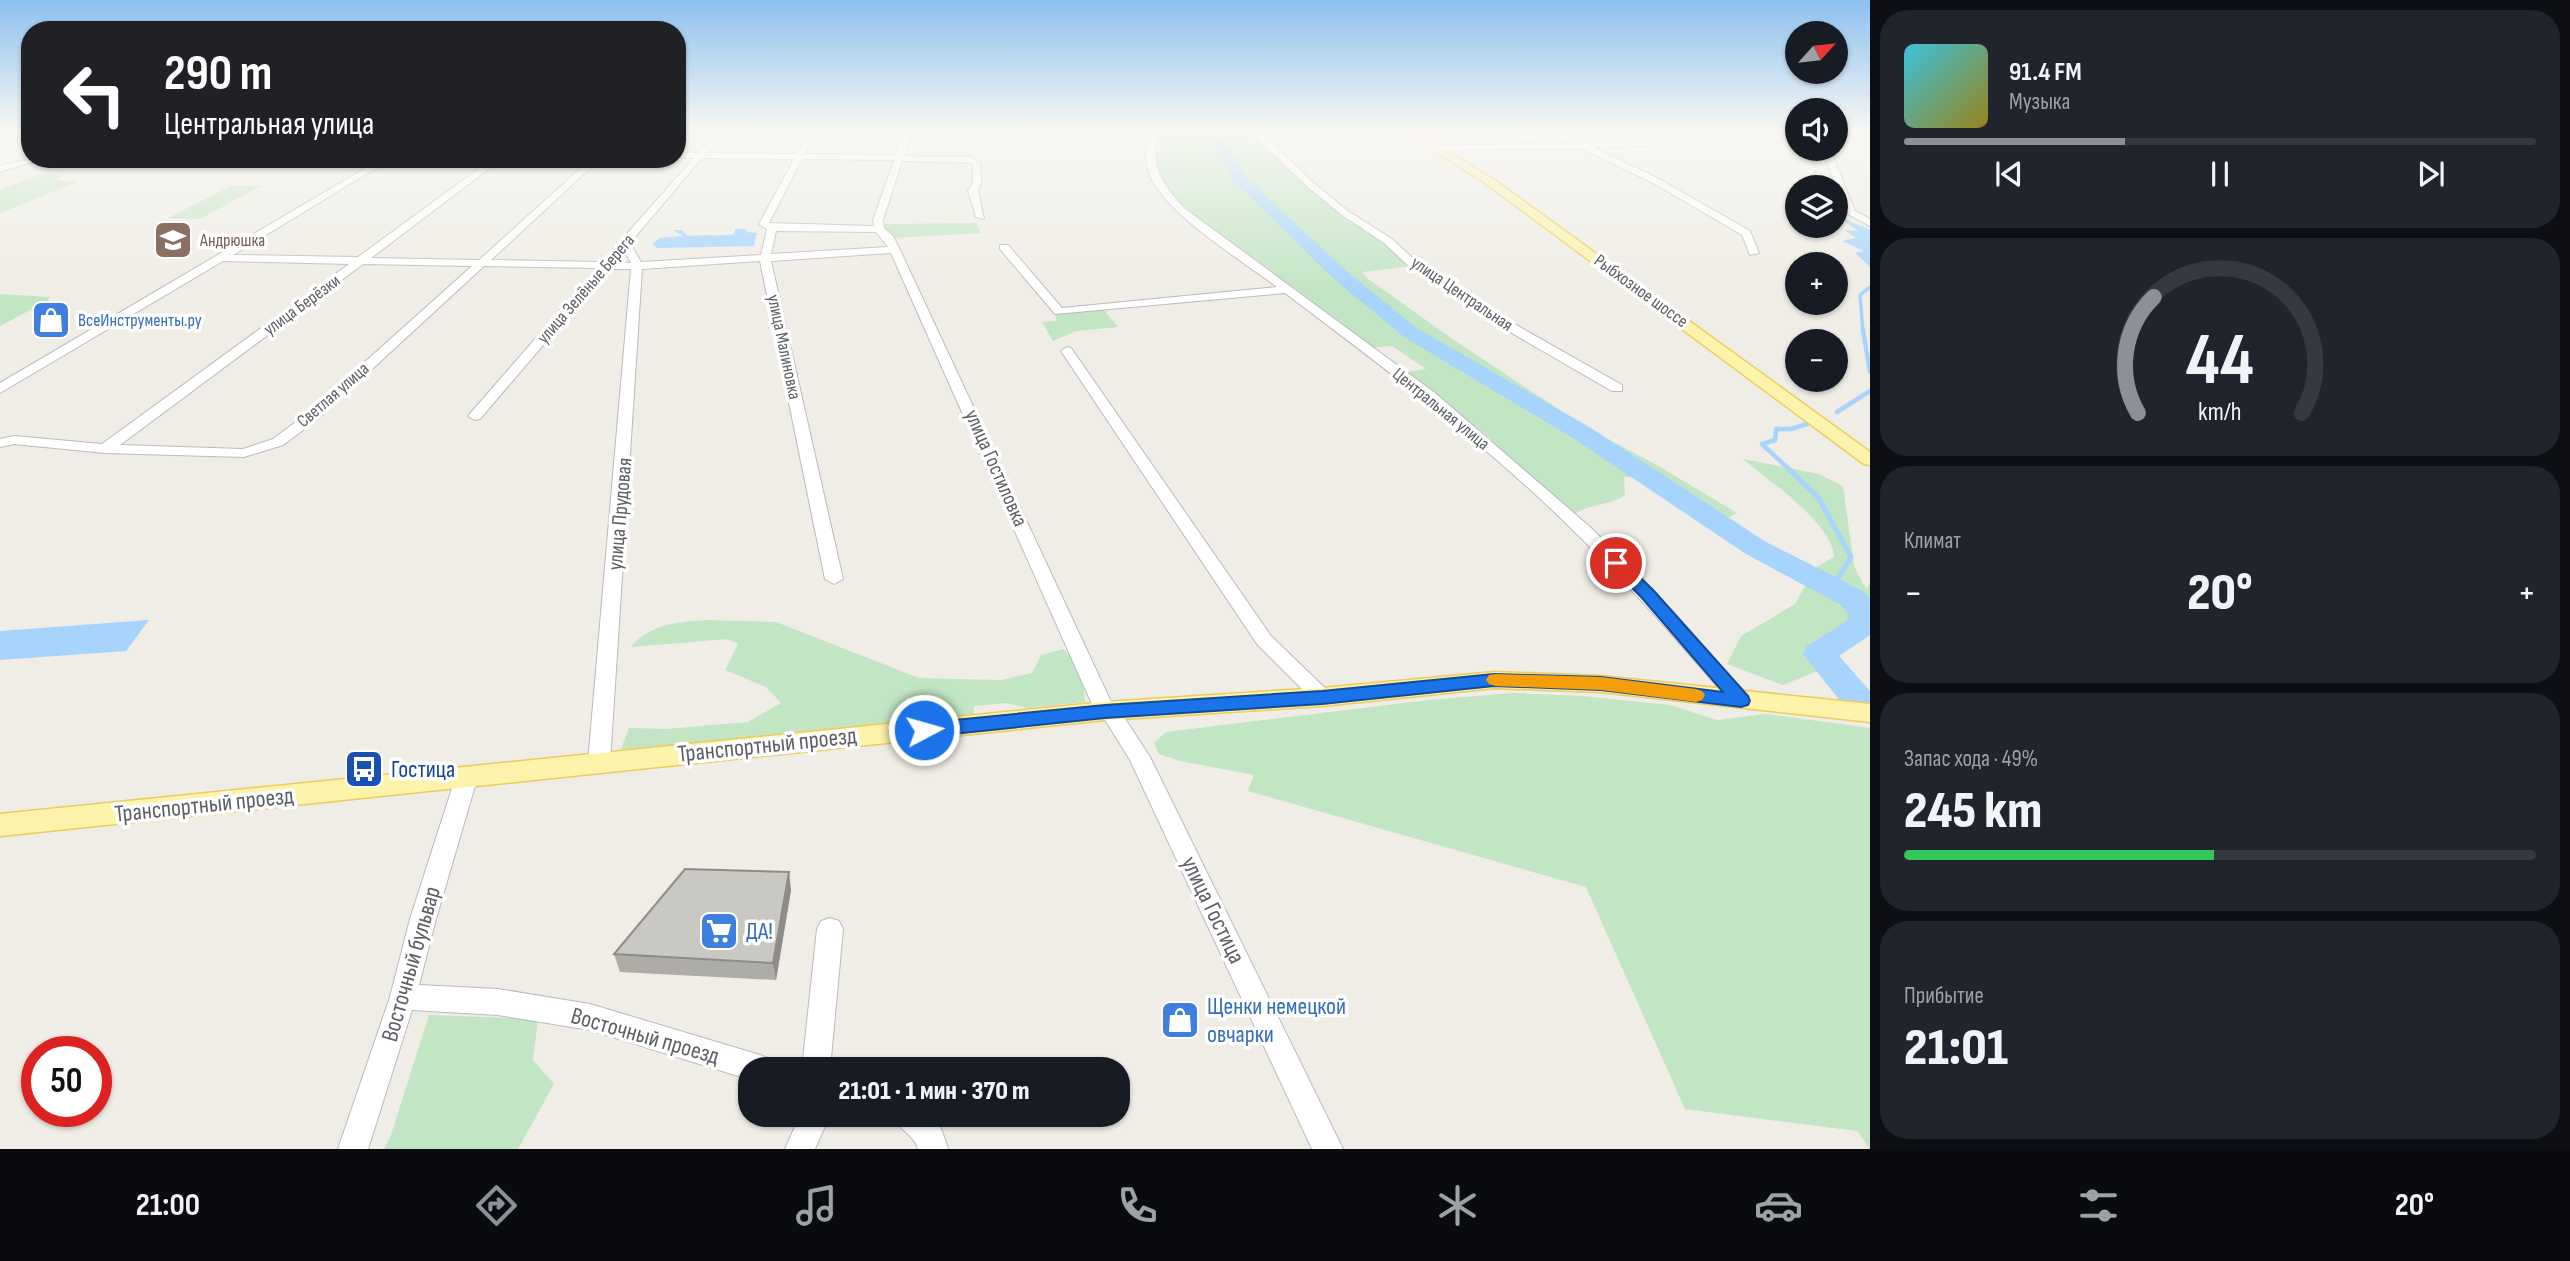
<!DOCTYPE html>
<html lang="ru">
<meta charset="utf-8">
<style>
:root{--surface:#171b24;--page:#20242c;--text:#f1f3f6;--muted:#9ea1a6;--line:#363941;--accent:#8c9099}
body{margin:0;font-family:"Sofia Sans Condensed",sans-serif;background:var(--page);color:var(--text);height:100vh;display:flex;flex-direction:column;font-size:26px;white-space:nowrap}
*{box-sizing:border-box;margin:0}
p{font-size:23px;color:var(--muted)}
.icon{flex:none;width:38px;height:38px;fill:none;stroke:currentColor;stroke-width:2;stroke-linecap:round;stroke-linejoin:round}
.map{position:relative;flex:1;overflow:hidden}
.panel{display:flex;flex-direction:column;gap:10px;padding:10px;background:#0d0f14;width:700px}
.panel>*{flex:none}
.guide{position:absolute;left:21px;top:21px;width:665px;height:147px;border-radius:28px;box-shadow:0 2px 5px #0004;background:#202124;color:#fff;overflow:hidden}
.needle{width:46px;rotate:63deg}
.buttons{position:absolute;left:1785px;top:21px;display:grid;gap:14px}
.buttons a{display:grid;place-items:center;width:63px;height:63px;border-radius:50%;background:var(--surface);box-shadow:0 2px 5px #0004;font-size:35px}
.speed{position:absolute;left:21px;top:1036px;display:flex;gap:14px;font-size:35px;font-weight:700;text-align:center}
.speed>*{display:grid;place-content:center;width:91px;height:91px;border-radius:50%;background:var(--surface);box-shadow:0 2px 5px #0004;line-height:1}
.speed .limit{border:10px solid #d22;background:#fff;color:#111}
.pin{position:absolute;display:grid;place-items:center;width:60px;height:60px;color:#fff;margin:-30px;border:4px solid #fff;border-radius:50%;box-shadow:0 2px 7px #0007}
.me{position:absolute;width:77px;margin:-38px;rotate:84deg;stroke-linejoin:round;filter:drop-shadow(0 0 5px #0008)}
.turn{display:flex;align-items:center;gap:24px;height:147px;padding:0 28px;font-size:32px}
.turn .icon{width:91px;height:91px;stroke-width:2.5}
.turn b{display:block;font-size:49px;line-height:60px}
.big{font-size:52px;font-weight:800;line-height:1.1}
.panel .widget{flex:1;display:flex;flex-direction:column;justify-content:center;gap:10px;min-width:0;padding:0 24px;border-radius:28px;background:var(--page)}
.panel .dial{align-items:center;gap:0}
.dial svg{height:182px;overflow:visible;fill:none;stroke:var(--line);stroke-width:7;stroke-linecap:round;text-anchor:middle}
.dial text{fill:var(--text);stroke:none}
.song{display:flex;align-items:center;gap:21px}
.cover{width:84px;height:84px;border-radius:10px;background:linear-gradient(135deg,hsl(190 70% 55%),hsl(50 70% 35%))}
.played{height:7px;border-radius:4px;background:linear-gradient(90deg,var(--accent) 35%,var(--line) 35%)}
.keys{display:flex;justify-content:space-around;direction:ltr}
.heat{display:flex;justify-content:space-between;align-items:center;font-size:38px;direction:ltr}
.charge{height:10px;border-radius:5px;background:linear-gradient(90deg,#34c759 49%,var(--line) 0)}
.trip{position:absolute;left:738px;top:1057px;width:392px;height:70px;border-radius:28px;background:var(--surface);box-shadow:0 2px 5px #0004;font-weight:800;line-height:70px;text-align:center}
.dock{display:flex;height:112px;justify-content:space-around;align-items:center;background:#090b0e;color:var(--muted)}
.dock .icon{width:49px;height:49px}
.dock .current{color:var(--accent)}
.dock b{font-size:32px;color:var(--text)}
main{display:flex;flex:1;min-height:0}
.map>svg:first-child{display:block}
.green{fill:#c2e5c3}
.water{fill:#a6d4fd}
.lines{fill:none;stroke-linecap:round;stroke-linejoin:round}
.stream-far3{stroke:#a6d4fd;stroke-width:2.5}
.stream-far2{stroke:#a6d4fd;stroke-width:3.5}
.stream-far1{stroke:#a6d4fd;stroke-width:4.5}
.stream{stroke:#a6d4fd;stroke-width:5}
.river{fill:#a6d4fd;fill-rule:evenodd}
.minor-casing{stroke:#b7babe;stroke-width:2}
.major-casing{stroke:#eecb5e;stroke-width:3}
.minor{fill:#fff;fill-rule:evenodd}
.major{fill:#fdf3ab;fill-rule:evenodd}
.wall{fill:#aeaca7}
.shaded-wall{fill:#8d8c88}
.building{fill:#cac8c2;stroke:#8d8c88;stroke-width:2}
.route{fill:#1a73e8;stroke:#114b97;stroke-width:2}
.slow{fill:#f59e0b}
.labels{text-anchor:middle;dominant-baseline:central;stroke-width:7;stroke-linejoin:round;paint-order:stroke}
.far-education-label{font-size:18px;fill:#785e54;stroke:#fff;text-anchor:start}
.far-street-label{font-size:18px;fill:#5c6065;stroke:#fff}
.far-shop-label{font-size:18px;fill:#366cbe;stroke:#fff;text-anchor:start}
.street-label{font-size:21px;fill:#5c6065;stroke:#fff}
.near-street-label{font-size:24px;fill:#5c6065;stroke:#fff}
.near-transit-label{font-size:24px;fill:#164399;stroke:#fff;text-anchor:start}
.near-shop-label{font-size:24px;fill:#366cbe;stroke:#fff;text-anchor:start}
</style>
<main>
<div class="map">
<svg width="1870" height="1149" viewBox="0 0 1870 1149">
<rect width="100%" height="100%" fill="#efede5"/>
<!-- green -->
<g class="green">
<path d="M 1157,130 L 1253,130 L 1281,163 L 1412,266 L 1362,272 L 1367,278 L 1451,338 L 1587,428 L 1655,464 L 1737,513 L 1712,526 L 1632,477 L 1624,477 L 1625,495 C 1609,507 1585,503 1573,516 L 1485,434 L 1406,372 L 1426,369 L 1392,346 L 1371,348 L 1295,288 L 1233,248 L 1205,226 L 1154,177 Z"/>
<path d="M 41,174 L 63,174 L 54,180 L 77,182 L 0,213 L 0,190 Z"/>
<path d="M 231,186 L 261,186 L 200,219 L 168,218 Z"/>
<path d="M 976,223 L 981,233 L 894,238 L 886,230 L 885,224 Z"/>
<path d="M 0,294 L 49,297 L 49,300 L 0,326 Z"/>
<path d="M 1103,309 L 1118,327 L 1076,331 L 1053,341 L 1042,322 L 1057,321 L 1055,314 Z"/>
<path d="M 1743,459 L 1819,474 L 1843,486 L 1854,566 L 1866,589 L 1870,583 L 1870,625 L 1827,667 L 1783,685 L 1727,664 L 1741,636 L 1795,604 L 1815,568 L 1834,557 C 1833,524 1768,480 1743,459 Z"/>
<path d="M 705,620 L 776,622 L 919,678 L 1001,680 L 1032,673 L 1041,655 L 1063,649 L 1081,667 L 1085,702 L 1027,708 L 1007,703 L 974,706 L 973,716 L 649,749 L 621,749 L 629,728 L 666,729 L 748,722 L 781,703 L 766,687 L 725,670 L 738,644 L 728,639 L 631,647 C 652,623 675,623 705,620 Z"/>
<path d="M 1513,693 L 1581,696 L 1670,705 L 1717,720 L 1766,714 L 1870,728 L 1870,1149 L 1857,1131 L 1685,1109 L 1586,887 L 1248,791 L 1254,775 L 1180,761 L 1159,754 L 1154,743 L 1166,732 L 1429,700 Z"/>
<path d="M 429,1015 L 538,1019 L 533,1060 L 554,1084 L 518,1149 L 384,1149 L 391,1135 Z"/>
</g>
<!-- water -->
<g class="water">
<path d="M 1836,215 L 1870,230 L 1870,267 L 1855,253 L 1864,251 L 1842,241 L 1856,238 L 1844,230 L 1858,231 Z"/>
<path d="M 735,229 L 746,229 L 747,232 L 757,233 L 754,246 L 657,248 L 652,244 L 660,238 L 683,236 L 673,230 L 682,230 L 688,236 C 704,234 719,237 734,234 Z"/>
<path d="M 149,620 L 126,651 L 0,660 L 0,631 Z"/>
</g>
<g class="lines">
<!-- stream-far3 -->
<g class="stream-far3">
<path d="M 1212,130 L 1219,141"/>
<path d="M 1789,130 L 1797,139"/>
<path d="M 1795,150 L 1804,154"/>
<path d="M 1811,161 L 1814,164"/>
<path d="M 1810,187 L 1809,182 L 1816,171"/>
<path d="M 1836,214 L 1839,216"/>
</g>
<!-- stream-far2 -->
<path class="stream-far2" d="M 1863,332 L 1860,295 L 1870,287"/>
<!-- stream-far1 -->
<g class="stream-far1">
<path d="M 1863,330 L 1870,372"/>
<path d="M 1837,412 L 1870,391"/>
<path d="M 1792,472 L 1762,444 L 1775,440 L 1776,429 L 1791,429 L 1807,424"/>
</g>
<!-- stream -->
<path class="stream" d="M 1790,470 L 1818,497 L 1851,557 L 1831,589"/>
<!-- river -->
<path class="river" d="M 1219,137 L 1226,141 L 1245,177 L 1351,275 L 1418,329 L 1591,428 L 1766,542 L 1863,591 L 1870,599 L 1870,635 L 1839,656 L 1870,691 L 1870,711 L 1860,714 L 1848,711 L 1803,654 L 1807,646 L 1847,621 L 1849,614 L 1841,605 L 1746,554 L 1573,438 L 1404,337 L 1335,280 L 1234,182 L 1212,141 Z"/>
<defs>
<g id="minor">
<path d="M 718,130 L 726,130 L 707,153 L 796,154 L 809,130 L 817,130 L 804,154 L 895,155 L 904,130 L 912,130 L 904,156 L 970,157 L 980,162 L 981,182 L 978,191 L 984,219 L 976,217 L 968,191 L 973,182 L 972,163 L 902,161 L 883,220 L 884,228 L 893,236 L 900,250 L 1113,706 L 1118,708 L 1150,757 L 1343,1149 L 1312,1149 L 1130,760 L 1104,718 L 1098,716 L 1095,711 L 891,253 L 771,261 L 843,579 L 834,584 L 825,579 L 760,261 L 642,269 L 610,762 L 607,768 L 599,770 L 591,768 L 588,762 L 631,269 L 608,269 L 480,419 L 475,420 L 468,416 L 597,268 L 484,266 L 319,418 L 283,445 L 244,457 L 105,453 L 14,444 L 0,447 L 0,439 L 14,436 L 102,444 L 349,264 L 223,261 L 0,393 L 0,383 L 369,166 L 89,161 L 85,159 L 377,161 L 391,159 L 233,255 L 358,257 L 492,159 L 502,159 L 371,258 L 479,260 L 591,159 L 600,159 L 491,260 L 602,262 L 694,158 L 677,157 L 677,153 L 698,153 ZM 702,158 L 794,159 L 759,224 L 767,229 L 761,255 L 641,262 L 630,243 ZM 802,159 L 894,160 L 873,220 L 874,226 L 769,223 ZM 776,231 L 876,232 L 888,247 L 771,254 ZM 624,250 L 631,263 L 613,262 ZM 363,264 L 472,266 L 309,412 L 273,439 L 243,449 L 120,445 Z"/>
<path d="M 976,130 L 984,130 L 978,134 L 974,132 Z"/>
<path d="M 1150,130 L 1158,130 C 1151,168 1159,180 1184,208 L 1435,393 L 1590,527 L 1654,591 L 1748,696 L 1751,701 L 1748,706 L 1741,708 L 1734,706 C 1684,648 1635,591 1580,537 C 1490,447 1387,370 1285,293 L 1055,314 L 1000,249 L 1000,245 L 1008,245 L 1062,308 L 1277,287 C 1243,261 1163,213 1149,173 C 1144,159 1147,144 1150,130 Z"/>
<path d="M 1253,130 L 1261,130 L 1261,133 L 1315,184 L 1348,211 L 1392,239 L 1422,267 L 1511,322 L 1622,385 L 1622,391 L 1612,391 L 1503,328 L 1414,271 L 1384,243 L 1342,215 L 1309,188 L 1254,136 Z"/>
<path d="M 1547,130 L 1557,130 L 1583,143 L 1688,141 L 1685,145 L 1593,147 L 1661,180 L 1750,231 L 1759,253 L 1750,255 L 1742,235 L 1655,184 L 1581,148 L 1438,150 L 1434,148 L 1438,146 L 1571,143 Z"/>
<path d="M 1870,136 L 1870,140 L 1836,141 L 1836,137 Z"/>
<path d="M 1822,149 L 1830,149 L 1855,211 L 1870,219 L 1870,226 L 1846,213 Z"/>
<path d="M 30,159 L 42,159 L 0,172 L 0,166 Z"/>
<path d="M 1067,347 L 1071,348 L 1271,636 L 1329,692 L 1332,697 L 1329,702 L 1322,704 L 1315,702 L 1257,644 L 1061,351 Z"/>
<path d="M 466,770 L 474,773 L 477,779 L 436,919 L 419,985 L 498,989 L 590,1004 L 760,1055 L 770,1059 L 774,1069 L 751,1069 L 751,1080 L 590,1030 L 498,1015 L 412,1010 L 368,1149 L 338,1149 L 390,997 L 410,919 L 455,779 L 458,773 Z"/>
<path d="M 830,918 L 839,921 L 843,929 L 830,1069 L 802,1069 L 817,929 L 821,921 Z"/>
<path d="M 800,1115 L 830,1115 L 815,1149 L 785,1149 Z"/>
<path d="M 892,1115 C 932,1113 936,1109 948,1149 L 918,1149 C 914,1134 898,1130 892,1115 Z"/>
</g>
<g id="major">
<path d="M 1402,130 L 1412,130 L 1493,179 L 1870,452 L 1870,465 L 1864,464 L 1485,183 Z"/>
<path d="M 1495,672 L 1601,676 L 1870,704 L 1870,722 L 1601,692 L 1495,688 L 1322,706 L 1105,720 L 0,836 L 0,814 L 1105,702 L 1322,688 Z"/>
</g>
</defs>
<!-- minor casing -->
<use href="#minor" class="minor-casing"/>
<!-- major casing -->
<use href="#major" class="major-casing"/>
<!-- minor -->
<use href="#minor" class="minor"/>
<!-- major -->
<use href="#major" class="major"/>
</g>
<!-- wall -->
<path class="wall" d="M 791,890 L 776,980 L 620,972 L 614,954 Z"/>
<!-- shaded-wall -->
<path class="shaded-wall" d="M 789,872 L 791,890 L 776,980 L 773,963 Z"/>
<!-- building -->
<path class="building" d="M 685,869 L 789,872 L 773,963 L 614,954 Z"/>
<!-- sky -->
<linearGradient id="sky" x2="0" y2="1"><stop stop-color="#8dc1f0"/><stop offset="0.45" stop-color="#f8f7f3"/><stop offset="1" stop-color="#f8f7f3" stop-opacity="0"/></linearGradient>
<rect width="1870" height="291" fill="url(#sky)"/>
<!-- route -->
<path class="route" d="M 1616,558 L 1622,560 L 1654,591 L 1748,696 L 1750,701 L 1748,705 L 1741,707 L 1601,690 L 1494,686 L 1322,704 L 1105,718 L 924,737 L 917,735 L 914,730 L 917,725 L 924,723 L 1105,705 L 1322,691 L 1494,674 L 1601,677 L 1723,692 L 1642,598 L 1611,566 L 1608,563 L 1611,560 Z"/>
<!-- slow -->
<path class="slow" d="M 1495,674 L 1601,677 L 1696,689 L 1702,691 L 1705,695 L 1702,700 L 1696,702 L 1601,690 L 1495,686 L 1489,684 L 1486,680 L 1489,675 Z"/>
<!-- icons -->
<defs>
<symbol id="school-square" viewBox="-11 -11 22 22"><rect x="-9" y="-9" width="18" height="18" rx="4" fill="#8d6e63" stroke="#fff"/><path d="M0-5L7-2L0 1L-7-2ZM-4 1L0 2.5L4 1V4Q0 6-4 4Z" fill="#fff"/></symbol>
<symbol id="shop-square" viewBox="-11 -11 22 22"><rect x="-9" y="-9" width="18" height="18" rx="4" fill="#3f7fe0" stroke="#fff"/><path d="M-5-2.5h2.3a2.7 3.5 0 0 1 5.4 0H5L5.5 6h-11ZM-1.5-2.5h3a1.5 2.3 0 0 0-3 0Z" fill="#fff"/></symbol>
<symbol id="bus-square" viewBox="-11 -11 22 22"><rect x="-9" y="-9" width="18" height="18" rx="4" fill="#1a4fb4" stroke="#fff"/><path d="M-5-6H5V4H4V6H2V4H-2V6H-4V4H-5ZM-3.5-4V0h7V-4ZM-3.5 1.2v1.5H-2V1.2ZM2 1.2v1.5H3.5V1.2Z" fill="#fff"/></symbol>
<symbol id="supermarket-square" viewBox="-11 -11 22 22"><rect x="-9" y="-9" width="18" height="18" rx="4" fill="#3f7fe0" stroke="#fff"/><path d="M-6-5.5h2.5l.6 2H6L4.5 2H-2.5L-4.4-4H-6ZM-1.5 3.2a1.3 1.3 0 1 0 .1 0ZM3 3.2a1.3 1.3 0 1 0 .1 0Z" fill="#fff"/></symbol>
</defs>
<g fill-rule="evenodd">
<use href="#school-square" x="151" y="218" width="44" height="44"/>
<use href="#shop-square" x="29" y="298" width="44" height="44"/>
<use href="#bus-square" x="342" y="747" width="44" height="44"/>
<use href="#supermarket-square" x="697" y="909" width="44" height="44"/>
<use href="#shop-square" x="1158" y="998" width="44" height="44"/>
</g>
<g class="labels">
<!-- far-education labels -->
<g class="far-education-label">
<text x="200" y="240">Андрюшка</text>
</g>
<!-- far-street labels -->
<g class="far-street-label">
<text transform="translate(586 289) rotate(-49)">улица Зелёные Берега</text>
<text transform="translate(1641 291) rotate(36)">Рыбхозное шоссе</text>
<text transform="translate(1462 294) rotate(34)">улица Центральная</text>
<text transform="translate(302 305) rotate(-36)">улица Берёзки</text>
<text transform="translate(784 347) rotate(78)">улица Малиновка</text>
<text transform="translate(333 395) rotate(-41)">Светлая улица</text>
<text transform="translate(1441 409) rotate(39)">Центральная улица</text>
</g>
<!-- far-shop labels -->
<g class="far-shop-label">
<text x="78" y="320">ВсеИнструменты.ру</text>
</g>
<!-- street labels -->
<g class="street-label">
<text transform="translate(996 468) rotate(66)">улица Гостиловка</text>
<text transform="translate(620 514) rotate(-85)">улица Прудовая</text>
</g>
<!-- near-street labels -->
<g class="near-street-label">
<text transform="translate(767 745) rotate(-6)">Транспортный проезд</text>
<text transform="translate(204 805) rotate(-6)">Транспортный проезд</text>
<text transform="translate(1213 910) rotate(64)">улица Гостица</text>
<text transform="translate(411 964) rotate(-74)">Восточный бульвар</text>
<text transform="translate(645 1036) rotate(16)">Восточный проезд</text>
</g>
<!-- near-transit labels -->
<g class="near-transit-label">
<text x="391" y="769">Гостица</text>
</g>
<!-- near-shop labels -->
<g class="near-shop-label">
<text x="746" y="931">ДА!</text>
<text x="1207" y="1006">Щенки немецкой<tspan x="1207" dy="28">овчарки</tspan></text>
</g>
</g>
</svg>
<div class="buttons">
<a><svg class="needle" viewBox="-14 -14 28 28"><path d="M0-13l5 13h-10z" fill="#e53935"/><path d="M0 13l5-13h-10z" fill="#9ea1a6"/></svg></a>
<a><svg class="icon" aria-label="sound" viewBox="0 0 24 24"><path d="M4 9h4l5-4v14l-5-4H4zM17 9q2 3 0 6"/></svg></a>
<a><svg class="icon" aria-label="layers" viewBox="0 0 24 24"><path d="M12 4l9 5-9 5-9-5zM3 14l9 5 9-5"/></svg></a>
<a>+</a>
<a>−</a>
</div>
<div class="speed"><div class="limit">50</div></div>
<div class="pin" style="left:1616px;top:563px;background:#d93025"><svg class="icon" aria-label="arrive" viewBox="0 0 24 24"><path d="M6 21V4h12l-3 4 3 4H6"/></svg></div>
<svg class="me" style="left:924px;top:730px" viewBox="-20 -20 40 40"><circle r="17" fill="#1a73e8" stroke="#fff" stroke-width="3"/><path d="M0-11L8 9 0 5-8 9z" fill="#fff"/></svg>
<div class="trip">21:01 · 1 мин · 370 m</div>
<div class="guide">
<div class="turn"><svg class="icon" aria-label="left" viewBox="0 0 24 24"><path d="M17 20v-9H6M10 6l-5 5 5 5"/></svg><div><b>290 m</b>Центральная улица</div></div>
</div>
</div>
<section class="panel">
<div class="widget">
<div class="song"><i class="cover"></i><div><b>91.4 FM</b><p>Музыка</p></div></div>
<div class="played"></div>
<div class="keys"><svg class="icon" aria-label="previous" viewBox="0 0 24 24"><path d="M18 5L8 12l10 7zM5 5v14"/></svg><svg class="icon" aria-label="pause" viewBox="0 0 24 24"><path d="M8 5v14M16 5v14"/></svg><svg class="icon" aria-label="next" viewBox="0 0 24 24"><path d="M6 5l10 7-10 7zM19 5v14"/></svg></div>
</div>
<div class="widget dial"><svg viewBox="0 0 100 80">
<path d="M14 69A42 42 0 1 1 86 69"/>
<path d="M14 69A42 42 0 0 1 21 18" stroke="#8c9099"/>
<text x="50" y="56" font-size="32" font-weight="700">44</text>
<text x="50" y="72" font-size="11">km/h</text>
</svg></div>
<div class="widget"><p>Климат</p>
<div class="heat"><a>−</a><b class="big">20°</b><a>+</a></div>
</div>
<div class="widget"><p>Запас хода · 49%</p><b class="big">245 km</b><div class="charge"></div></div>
<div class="widget"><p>Прибытие</p><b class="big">21:01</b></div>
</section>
</main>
<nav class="dock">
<b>21:00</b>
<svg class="icon current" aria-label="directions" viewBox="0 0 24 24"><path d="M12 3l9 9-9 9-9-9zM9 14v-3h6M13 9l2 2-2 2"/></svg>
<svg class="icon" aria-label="music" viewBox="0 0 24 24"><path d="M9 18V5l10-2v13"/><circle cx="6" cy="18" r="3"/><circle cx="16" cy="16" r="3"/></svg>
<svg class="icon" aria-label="phone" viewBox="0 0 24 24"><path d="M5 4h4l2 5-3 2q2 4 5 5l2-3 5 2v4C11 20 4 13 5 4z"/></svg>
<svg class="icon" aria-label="climate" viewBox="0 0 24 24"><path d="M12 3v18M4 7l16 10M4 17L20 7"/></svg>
<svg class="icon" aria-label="car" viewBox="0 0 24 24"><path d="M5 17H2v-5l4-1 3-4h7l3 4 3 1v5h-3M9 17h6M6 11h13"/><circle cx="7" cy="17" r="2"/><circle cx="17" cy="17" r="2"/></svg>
<svg class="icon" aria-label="filters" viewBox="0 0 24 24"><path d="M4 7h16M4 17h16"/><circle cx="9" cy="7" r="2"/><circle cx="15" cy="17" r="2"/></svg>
<b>20°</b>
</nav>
